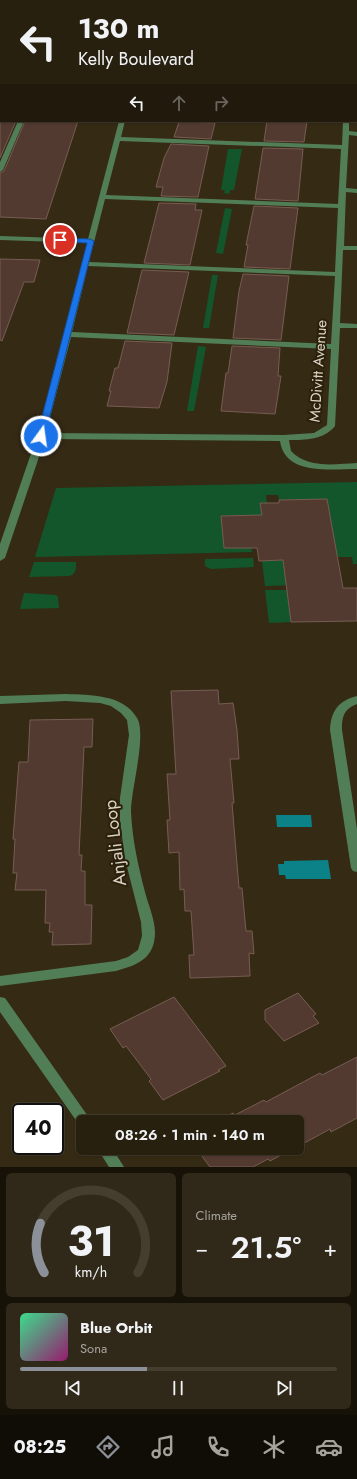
<!DOCTYPE html>
<meta charset="utf-8">
<style>
:root{--surface:#28200f;--page:#302818;--text:#f1f3f6;--muted:#a5a39e;--line:#443e2f;--accent:#8c9099}
body{margin:0;font-family:Jost,sans-serif;background:var(--page);color:var(--text);height:100vh;display:flex;flex-direction:column;font-size:15px;white-space:nowrap}
*{box-sizing:border-box;margin:0}
p{font-size:13px;color:var(--muted)}
.icon{flex:none;width:22px;height:22px;fill:none;stroke:currentColor;stroke-width:2;stroke-linecap:round;stroke-linejoin:round}
.map{position:relative;height:1167px;overflow:hidden}
.details{display:flex;flex-direction:column;gap:6px;padding:6px;background:#161208;flex:1}
.details>*{flex:none}
.guide{position:absolute;left:0px;top:0px;width:357px;height:122px;box-shadow:0 1px 3px #0004,0 0 0 1px var(--line);background:#28200f;color:var(--text);overflow:hidden}
.speed{position:absolute;left:12px;top:1103px;display:flex;gap:8px;font-size:20px;font-weight:700;text-align:center}
.speed>*{display:grid;place-content:center;width:52px;height:52px;border-radius:50%;background:var(--surface);box-shadow:0 1px 3px #0004,0 0 0 1px var(--line);line-height:1}
.speed .limit{border:2px solid #111;border-radius:6px;background:#fff;color:#111}
.pin{position:absolute;display:grid;place-items:center;width:34px;height:34px;color:#fff;margin:-17px;border:2px solid #fff;border-radius:50%;box-shadow:0 1px 4px #0007}
.me{position:absolute;width:44px;margin:-22px;rotate:14deg;stroke-linejoin:round;filter:drop-shadow(0 0 3px #0008)}
.turn{display:flex;align-items:center;gap:14px;height:84px;padding:0 12px;font-size:18px}
.turn .icon{width:52px;height:52px;stroke-width:2.5}
.turn b{display:block;font-size:28px;line-height:34px}
.lanes{display:flex;align-items:center;height:38px;padding:0 12px;background:#0003;justify-content:center;gap:20px;direction:ltr}
.lanes .off{opacity:.35}
.big{font-size:30px;font-weight:600;line-height:1.1}
.details .card{flex:1;display:flex;flex-direction:column;justify-content:center;gap:6px;min-width:0;padding:0 14px;border-radius:6px;background:var(--page)}
.details .dial{align-items:center;gap:0}
.dial svg{height:104px;overflow:visible;fill:none;stroke:var(--line);stroke-width:7;stroke-linecap:round;text-anchor:middle}
.dial text{fill:var(--text);stroke:none}
.song{display:flex;align-items:center;gap:12px}
.cover{width:48px;height:48px;border-radius:6px;background:linear-gradient(135deg,hsl(150 70% 55%),hsl(320 70% 35%))}
.played{height:4px;border-radius:2px;background:linear-gradient(90deg,var(--accent) 40%,var(--line) 40%)}
.keys{display:flex;justify-content:space-around;direction:ltr}
.heat{display:flex;justify-content:space-between;align-items:center;font-size:22px;direction:ltr}
.details .tiles{flex:1;display:grid;gap:6px;grid-template-columns:1fr 1fr}
.card:last-child{grid-column:span 2}
.trip{position:absolute;left:76px;top:1115px;width:228px;height:40px;border-radius:6px;background:var(--surface);box-shadow:0 1px 3px #0004,0 0 0 1px var(--line);font-weight:600;line-height:40px;text-align:center}
.dock{display:flex;height:64px;justify-content:space-around;align-items:center;background:#100d06;color:var(--muted)}
.dock .icon{width:28px;height:28px}
.dock .current{color:var(--accent)}
.dock b{font-size:18px;color:var(--text)}
.map>svg:first-child{display:block}
.green{fill:#13562b}
.water{fill:#0b8288}
.building{fill:#533a31;stroke:#775c53}
.lines{fill:none;stroke-linecap:round;stroke-linejoin:round}
.minor{fill:#527e57;fill-rule:evenodd}
.route{fill:#1a73e8;stroke:#114b97}
.labels{text-anchor:middle;dominant-baseline:central;stroke-width:4;stroke-linejoin:round;paint-order:stroke}
.street-label{font-size:15px;fill:#dad3c6;stroke:#2b200a}
.near-street-label{font-size:18px;fill:#dad3c6;stroke:#2b200a}
</style>
<div class="map">
<svg width="357" height="1167" viewBox="0 0 357 1167">
<rect width="100%" height="100%" fill="#352a14"/>
<!-- green -->
<g class="green">
<path d="M 228,149 L 242,149 L 234,190 L 230,190 L 229,194 L 224,193 L 225,190 L 221,190 Z"/>
<path d="M 225,208 L 232,209 L 223,254 L 216,253 Z"/>
<path d="M 212,275 L 218,275 L 209,328 L 203,328 Z"/>
<path d="M 198,346 L 206,347 L 194,411 L 187,411 Z"/>
<path d="M 357,482 L 357,564 L 353,564 L 352,557 L 337,557 L 327,499 L 279,500 L 278,495 L 266,495 L 267,503 L 260,503 L 262,515 L 221,516 L 224,548 L 251,548 L 252,552 L 35,557 L 56,488 Z"/>
<path d="M 253,558 L 254,567 L 211,569 L 205,566 L 205,559 Z"/>
<path d="M 291,560 L 294,585 L 265,586 L 262,561 Z"/>
<path d="M 34,562 L 76,562 C 76,569 76,575 68,576 L 29,577 Z"/>
<path d="M 265,590 L 287,590 L 291,622 L 269,623 Z"/>
<path d="M 24,593 L 56,595 L 58,597 L 59,608 L 20,609 Z"/>
</g>
<!-- water -->
<g class="water">
<path d="M 276,815 L 311,815 L 312,827 L 277,827 Z"/>
<path d="M 328,860 L 331,879 L 286,879 L 285,875 L 279,875 L 278,864 L 284,864 L 284,861 Z"/>
</g>
<!-- building -->
<g class="building">
<path d="M 0,121 L 16,121 L 0,158 Z"/>
<path d="M 25,121 L 78,121 L 46,219 L 0,217 L 0,173 L 4,171 Z"/>
<path d="M 267,121 L 307,121 L 304,142 L 264,141 Z"/>
<path d="M 179,122 L 215,123 L 211,139 L 174,137 Z"/>
<path d="M 171,144 L 209,146 L 198,197 L 161,196 L 163,187 L 156,187 L 164,158 Z"/>
<path d="M 263,148 L 303,149 L 298,201 L 255,199 Z"/>
<path d="M 159,203 L 196,204 L 195,210 L 202,210 L 190,265 L 144,263 Z"/>
<path d="M 254,206 L 298,208 L 290,269 L 244,267 L 248,245 L 246,245 Z"/>
<path d="M 0,259 L 40,260 L 34,282 L 24,282 L 2,341 L 0,340 Z"/>
<path d="M 142,270 L 189,272 L 174,335 L 127,333 Z"/>
<path d="M 243,274 L 289,276 L 281,340 L 233,338 L 239,291 Z"/>
<path d="M 125,341 L 172,343 L 167,382 L 159,408 L 107,406 L 111,391 L 109,391 L 115,368 L 118,368 Z"/>
<path d="M 232,346 L 280,348 L 278,376 L 281,376 L 275,414 L 221,411 L 226,373 L 228,373 Z"/>
<path d="M 327,499 L 343,588 L 357,588 L 357,621 L 291,622 L 283,560 L 259,561 L 257,548 L 224,548 L 221,516 L 262,515 L 260,503 L 279,503 L 279,500 Z"/>
<path d="M 218,690 L 219,704 L 233,703 L 237,730 L 239,759 L 230,759 L 234,803 L 232,803 L 239,888 L 242,888 L 246,931 L 252,931 L 254,954 L 249,953 L 250,976 L 190,978 L 189,955 L 194,955 L 191,911 L 185,911 L 184,889 L 180,890 L 179,852 L 169,853 L 167,820 L 170,820 L 167,774 L 176,774 L 171,691 Z"/>
<path d="M 93,719 L 92,747 L 84,747 L 79,855 L 82,855 L 81,871 L 85,871 L 85,905 L 92,905 L 91,944 L 52,945 L 53,932 L 49,932 L 50,923 L 45,923 L 46,890 L 15,890 L 17,873 L 13,873 L 15,839 L 13,839 L 19,762 L 28,762 L 30,720 Z"/>
<path d="M 298,993 L 316,1014 L 313,1016 L 319,1023 L 284,1041 L 265,1020 L 265,1010 Z"/>
<path d="M 174,997 L 226,1066 L 218,1070 L 220,1071 L 163,1100 L 149,1081 L 151,1079 L 126,1046 L 123,1048 L 110,1029 Z"/>
<path d="M 357,1057 L 357,1118 L 331,1132 L 330,1129 L 297,1147 L 297,1122 L 216,1122 L 233,1113 L 235,1115 L 264,1100 L 266,1102 L 320,1073 L 322,1075 Z"/>
<path d="M 196,1148 L 294,1148 L 270,1161 L 268,1159 L 253,1167 L 210,1167 Z"/>
</g>
<g class="lines">
<!-- minor -->
<g class="minor">
<rect x="150" y="0" width="6" height="1"/>
<rect x="287" y="0" width="6" height="1"/>
<rect x="356" y="34" width="1" height="4"/>
<rect x="356" y="72" width="1" height="4"/>
<rect x="356" y="95" width="1" height="4"/>
<rect x="0" y="104" width="1" height="4"/>
<path d="M 18,121 L 24,121 L 3,170 L 0,172 L 0,162 Z"/>
<path d="M 119,121 L 125,121 L 121,137 L 342,145 L 343,121 L 349,121 L 349,131 L 357,132 L 357,136 L 349,135 L 346,188 L 357,189 L 357,193 L 346,192 L 344,246 L 357,246 L 357,250 L 343,250 L 340,323 L 357,324 L 357,328 L 340,328 L 335,426 C 324,440 305,440 289,440 L 291,451 C 308,469 335,464 357,463 L 357,469 C 331,469 285,476 280,441 L 45,439 L 5,558 L 0,561 L 0,544 L 37,436 L 87,243 L 0,240 L 0,236 L 88,239 ZM 120,141 L 341,149 L 338,204 L 106,195 ZM 105,199 L 338,208 L 335,272 L 89,262 ZM 88,266 L 335,276 L 331,344 L 72,332 ZM 71,337 L 331,349 L 327,425 L 314,433 L 284,435 L 46,433 Z"/>
<path d="M 66,694 C 90,695 123,694 137,718 C 147,734 131,790 131,811 C 132,838 138,865 145,892 C 149,908 158,925 154,942 C 150,961 133,966 116,971 L 0,986 L 0,976 L 116,961 L 128,957 L 138,950 L 142,936 L 141,922 L 125,859 L 120,821 L 120,798 L 129,735 L 127,720 L 121,713 L 111,706 L 100,703 L 66,701 L 0,704 L 0,696 Z"/>
<path d="M 357,696 L 357,704 C 344,709 342,716 342,730 L 357,829 L 357,872 L 353,871 L 351,868 L 330,730 C 331,711 338,701 357,696 Z"/>
<path d="M 0,997 L 5,998 L 92,1122 L 83,1122 L 83,1127 L 80,1126 L 0,1012 Z"/>
<path d="M 97,1148 L 112,1148 L 124,1167 L 109,1167 Z"/>
</g>
</g>
<!-- route -->
<path class="route" d="M 58,238 L 90,239 L 94,241 L 45,436 L 41,439 L 37,436 L 87,243 L 60,242 L 58,241 Z"/>
<g class="labels">
<!-- street labels -->
<g class="street-label">
<text transform="translate(318 371) rotate(-86)">McDivitt Avenue</text>
</g>
<!-- near-street labels -->
<g class="near-street-label">
<text transform="translate(115 843) rotate(-97)">Anjali Loop</text>
</g>
</g>
</svg>
<div class="speed"><div class="limit">40</div></div>
<div class="pin" style="left:60px;top:240px;background:#d93025"><svg class="icon" aria-label="arrive" viewBox="0 0 24 24"><path d="M6 21V4h12l-3 4 3 4H6"/></svg></div>
<svg class="me" style="left:41px;top:436px" viewBox="-20 -20 40 40"><circle r="17" fill="#1a73e8" stroke="#fff" stroke-width="3"/><path d="M0-11L8 9 0 5-8 9z" fill="#fff"/></svg>
<div class="trip">08:26 · 1 min · 140 m</div>
<div class="guide">
<div class="turn"><svg class="icon" aria-label="left" viewBox="0 0 24 24"><path d="M17 20v-9H6M10 6l-5 5 5 5"/></svg><div><b>130 m</b>Kelly Boulevard</div></div>
<div class="lanes"><svg class="icon" aria-label="left" viewBox="0 0 24 24"><path d="M17 20v-9H6M10 6l-5 5 5 5"/></svg><svg class="icon off" aria-label="ahead" viewBox="0 0 24 24"><path d="M12 20V5M6 11l6-6 6 6"/></svg><svg class="icon off" aria-label="right" viewBox="0 0 24 24"><path d="M7 20v-9h11M14 6l5 5-5 5"/></svg></div>
</div>
</div>
<section class="details">
<div class="tiles">
<div class="card dial"><svg viewBox="0 0 100 80">
<path d="M14 69A42 42 0 1 1 86 69"/>
<path d="M14 69A42 42 0 0 1 11 31" stroke="#8c9099"/>
<text x="50" y="56" font-size="32" font-weight="700">31</text>
<text x="50" y="72" font-size="11">km/h</text>
</svg></div>
<div class="card"><p>Climate</p>
<div class="heat"><a>−</a><b class="big">21.5°</b><a>+</a></div>
</div>
<div class="card">
<div class="song"><i class="cover"></i><div><b>Blue Orbit</b><p>Sona</p></div></div>
<div class="played"></div>
<div class="keys"><svg class="icon" aria-label="previous" viewBox="0 0 24 24"><path d="M18 5L8 12l10 7zM5 5v14"/></svg><svg class="icon" aria-label="pause" viewBox="0 0 24 24"><path d="M8 5v14M16 5v14"/></svg><svg class="icon" aria-label="next" viewBox="0 0 24 24"><path d="M6 5l10 7-10 7zM19 5v14"/></svg></div>
</div>
</div>
</section>
<nav class="dock">
<b>08:25</b>
<svg class="icon current" aria-label="directions" viewBox="0 0 24 24"><path d="M12 3l9 9-9 9-9-9zM9 14v-3h6M13 9l2 2-2 2"/></svg>
<svg class="icon" aria-label="music" viewBox="0 0 24 24"><path d="M9 18V5l10-2v13"/><circle cx="6" cy="18" r="3"/><circle cx="16" cy="16" r="3"/></svg>
<svg class="icon" aria-label="phone" viewBox="0 0 24 24"><path d="M5 4h4l2 5-3 2q2 4 5 5l2-3 5 2v4C11 20 4 13 5 4z"/></svg>
<svg class="icon" aria-label="climate" viewBox="0 0 24 24"><path d="M12 3v18M4 7l16 10M4 17L20 7"/></svg>
<svg class="icon" aria-label="car" viewBox="0 0 24 24"><path d="M5 17H2v-5l4-1 3-4h7l3 4 3 1v5h-3M9 17h6M6 11h13"/><circle cx="7" cy="17" r="2"/><circle cx="17" cy="17" r="2"/></svg>
</nav>
